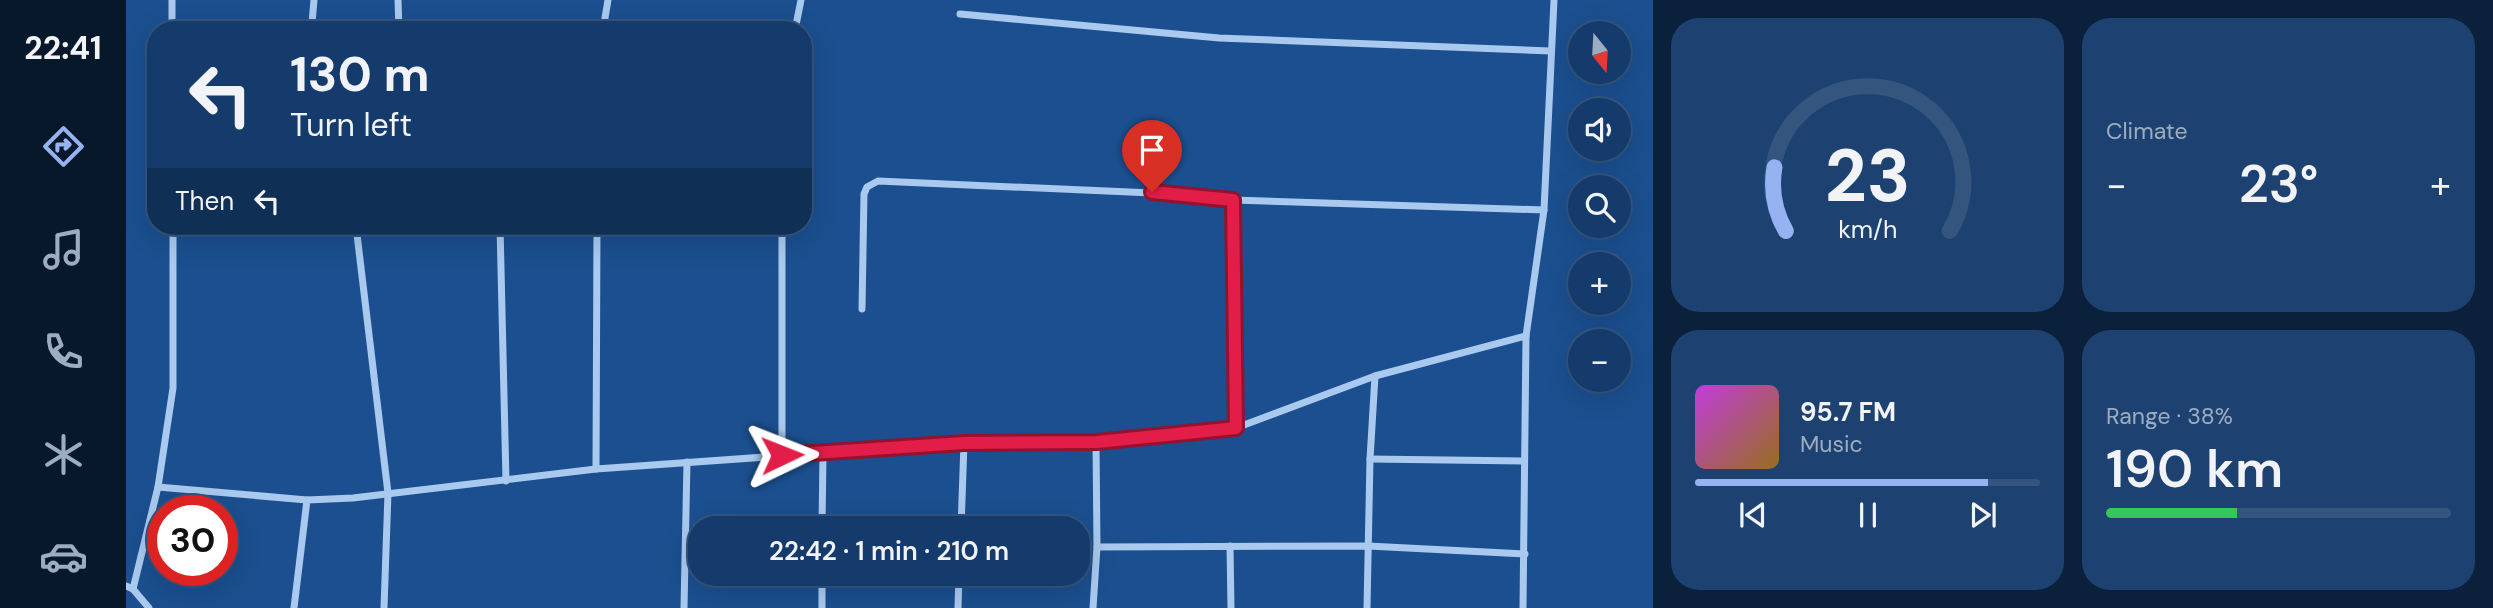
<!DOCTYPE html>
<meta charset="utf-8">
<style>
:root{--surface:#143b6b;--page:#1d4271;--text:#f1f3f6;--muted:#9dadc1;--line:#33557e;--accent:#95b2f1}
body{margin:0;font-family:"DM Sans",sans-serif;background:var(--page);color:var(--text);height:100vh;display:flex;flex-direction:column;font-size:26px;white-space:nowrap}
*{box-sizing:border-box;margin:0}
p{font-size:23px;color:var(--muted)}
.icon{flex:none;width:38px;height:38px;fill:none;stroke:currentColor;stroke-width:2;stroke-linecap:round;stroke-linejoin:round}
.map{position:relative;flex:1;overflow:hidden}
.drawer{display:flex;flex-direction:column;gap:18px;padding:18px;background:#0b203b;width:840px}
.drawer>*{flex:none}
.banner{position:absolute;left:21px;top:21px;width:665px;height:214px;border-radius:28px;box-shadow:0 7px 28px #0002,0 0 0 2px var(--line);background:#143b6b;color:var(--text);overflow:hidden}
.needle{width:46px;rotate:162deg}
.controls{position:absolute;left:1442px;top:21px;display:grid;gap:14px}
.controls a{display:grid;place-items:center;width:63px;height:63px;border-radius:50%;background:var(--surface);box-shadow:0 7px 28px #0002,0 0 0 2px var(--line);font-size:35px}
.speed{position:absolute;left:21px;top:495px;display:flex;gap:14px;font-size:35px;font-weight:700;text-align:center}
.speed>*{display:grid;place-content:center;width:91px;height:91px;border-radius:50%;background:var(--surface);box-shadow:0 7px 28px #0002,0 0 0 2px var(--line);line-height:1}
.speed .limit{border:10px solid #d22;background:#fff;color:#111}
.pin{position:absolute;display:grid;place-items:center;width:60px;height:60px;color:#fff;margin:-72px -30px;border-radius:50% 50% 50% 0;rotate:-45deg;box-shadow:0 0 7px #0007}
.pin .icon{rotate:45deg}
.me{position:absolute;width:77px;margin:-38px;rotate:88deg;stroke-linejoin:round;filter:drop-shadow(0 0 5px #0008)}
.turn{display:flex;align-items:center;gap:24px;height:147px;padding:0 28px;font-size:32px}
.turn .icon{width:91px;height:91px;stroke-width:2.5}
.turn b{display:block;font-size:49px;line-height:60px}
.then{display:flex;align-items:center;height:66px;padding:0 28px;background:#0003;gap:14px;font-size:26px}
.big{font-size:52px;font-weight:600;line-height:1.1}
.drawer .widget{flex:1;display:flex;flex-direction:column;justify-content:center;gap:10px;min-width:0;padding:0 24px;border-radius:28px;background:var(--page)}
.drawer .dial{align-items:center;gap:0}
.dial svg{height:182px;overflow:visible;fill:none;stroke:var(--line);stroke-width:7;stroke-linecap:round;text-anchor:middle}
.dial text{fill:var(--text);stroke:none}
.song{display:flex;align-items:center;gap:21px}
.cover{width:84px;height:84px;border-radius:10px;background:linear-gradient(135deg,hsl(290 70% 55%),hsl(40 70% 35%))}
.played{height:7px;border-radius:4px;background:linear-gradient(90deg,var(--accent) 85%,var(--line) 85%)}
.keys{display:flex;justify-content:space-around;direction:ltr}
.heat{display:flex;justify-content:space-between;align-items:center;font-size:38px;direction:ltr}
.charge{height:10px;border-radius:5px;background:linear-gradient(90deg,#34c759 38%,var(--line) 0)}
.drawer .tiles{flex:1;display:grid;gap:18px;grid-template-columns:repeat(2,1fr)}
.trip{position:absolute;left:562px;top:516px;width:402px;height:70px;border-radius:28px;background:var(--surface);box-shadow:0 7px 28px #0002,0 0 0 2px var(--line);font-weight:600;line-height:70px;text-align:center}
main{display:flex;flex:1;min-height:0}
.menu{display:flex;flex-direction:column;width:126px;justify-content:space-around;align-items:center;background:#08182b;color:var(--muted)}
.menu .icon{width:49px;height:49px}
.menu .selected{color:var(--accent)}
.menu b{font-size:32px;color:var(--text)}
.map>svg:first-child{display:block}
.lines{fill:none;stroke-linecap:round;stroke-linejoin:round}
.street{stroke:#a9c9ee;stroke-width:7}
.route-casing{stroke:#92132f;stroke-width:18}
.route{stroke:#e11d48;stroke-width:12}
</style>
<main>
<nav class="menu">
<b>22:41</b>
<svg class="icon selected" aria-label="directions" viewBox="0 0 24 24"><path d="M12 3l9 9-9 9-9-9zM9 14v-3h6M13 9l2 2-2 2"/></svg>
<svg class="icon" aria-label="music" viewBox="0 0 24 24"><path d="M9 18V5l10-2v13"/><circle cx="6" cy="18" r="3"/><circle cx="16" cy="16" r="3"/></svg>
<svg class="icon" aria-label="phone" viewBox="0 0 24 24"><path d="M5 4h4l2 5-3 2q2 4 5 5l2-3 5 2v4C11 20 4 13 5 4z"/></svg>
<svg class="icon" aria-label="climate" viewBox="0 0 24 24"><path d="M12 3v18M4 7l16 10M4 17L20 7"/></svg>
<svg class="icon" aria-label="car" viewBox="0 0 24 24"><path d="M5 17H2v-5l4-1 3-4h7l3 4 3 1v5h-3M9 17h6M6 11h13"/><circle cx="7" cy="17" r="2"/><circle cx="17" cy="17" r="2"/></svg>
</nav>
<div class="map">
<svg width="1527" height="608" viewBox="0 0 1527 608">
<rect width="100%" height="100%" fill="#1b4f8f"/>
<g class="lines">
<!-- street -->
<g class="street">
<path d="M 46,0 L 46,30"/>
<path d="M 272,0 L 273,30"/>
<path d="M 834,14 L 1093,38 L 1424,51"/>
<path d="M 186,23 L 188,0"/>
<path d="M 477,30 L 482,0"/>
<path d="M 669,30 L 675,0"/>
<path d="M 230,226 L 262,493 L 258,608"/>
<path d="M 374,226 L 380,481"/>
<path d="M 656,226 L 656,455"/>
<path d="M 736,309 L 738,194 L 741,187 L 752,181 L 1026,193 L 1107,200 L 1418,210"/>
<path d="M 1110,428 L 1249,376 L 1400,336"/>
<path d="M 1244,459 L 1397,461"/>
<path d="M 470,469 L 471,226"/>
<path d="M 32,487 L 181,500"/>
<path d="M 696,528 L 697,454"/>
<path d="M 835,528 L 838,443"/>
<path d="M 1104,546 L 1105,608"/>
<path d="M 971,547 L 1242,546 L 1399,554"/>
<path d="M 0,586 L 7,589 L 23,608"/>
<path d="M 7,589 L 32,487 L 47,388 L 47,226"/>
<path d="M 168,608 L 181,500 L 227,498 L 470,469 L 838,443 L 970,442 L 1110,428 L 1107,200"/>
<path d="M 558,608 L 561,462"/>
<path d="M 696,608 L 696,574"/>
<path d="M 832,608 L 833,574"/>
<path d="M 967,608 L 971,547 L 970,442"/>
<path d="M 1241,608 L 1244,459 L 1249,376"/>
<path d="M 1397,608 L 1400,336 L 1418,210 L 1428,0"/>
</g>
</g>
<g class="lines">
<defs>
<path id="route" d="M 656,455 L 838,443 L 971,442 L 1110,428 L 1107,200 L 1026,192"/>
</defs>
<!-- route casing -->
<use href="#route" class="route-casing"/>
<!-- route -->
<use href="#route" class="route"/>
</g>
</svg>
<div class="controls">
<a><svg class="needle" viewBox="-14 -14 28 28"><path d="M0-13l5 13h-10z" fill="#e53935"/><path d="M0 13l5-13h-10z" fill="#9dadc1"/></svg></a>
<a><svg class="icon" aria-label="sound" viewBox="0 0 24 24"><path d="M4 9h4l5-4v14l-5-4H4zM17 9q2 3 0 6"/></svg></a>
<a><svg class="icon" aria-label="search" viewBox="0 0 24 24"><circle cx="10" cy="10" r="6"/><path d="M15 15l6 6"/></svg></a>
<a>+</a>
<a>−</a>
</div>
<div class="speed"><div class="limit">30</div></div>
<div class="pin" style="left:1026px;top:192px;background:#d93025"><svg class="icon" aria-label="arrive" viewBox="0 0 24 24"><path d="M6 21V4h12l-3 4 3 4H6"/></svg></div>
<svg class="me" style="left:656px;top:455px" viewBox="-20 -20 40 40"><path d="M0-17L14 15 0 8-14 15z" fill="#e11d48" stroke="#fff" stroke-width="4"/></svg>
<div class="trip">22:42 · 1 min · 210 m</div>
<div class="banner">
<div class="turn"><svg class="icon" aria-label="left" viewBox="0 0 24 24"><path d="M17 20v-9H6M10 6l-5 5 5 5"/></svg><div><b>130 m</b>Turn left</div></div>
<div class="then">Then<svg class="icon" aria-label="left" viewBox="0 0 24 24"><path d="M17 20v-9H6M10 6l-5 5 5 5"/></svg></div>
</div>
</div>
<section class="drawer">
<div class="tiles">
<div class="widget dial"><svg viewBox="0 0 100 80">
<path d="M14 69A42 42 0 1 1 86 69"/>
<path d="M14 69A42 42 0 0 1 9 41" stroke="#95b2f1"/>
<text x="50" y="56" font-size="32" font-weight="700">23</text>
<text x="50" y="72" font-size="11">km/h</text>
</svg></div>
<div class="widget"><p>Climate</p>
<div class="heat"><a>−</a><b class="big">23°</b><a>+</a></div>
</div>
<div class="widget">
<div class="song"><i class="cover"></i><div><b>95.7 FM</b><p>Music</p></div></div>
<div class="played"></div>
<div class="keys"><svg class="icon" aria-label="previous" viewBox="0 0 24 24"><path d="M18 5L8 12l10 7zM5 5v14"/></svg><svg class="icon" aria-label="pause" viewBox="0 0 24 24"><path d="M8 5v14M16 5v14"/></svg><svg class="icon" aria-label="next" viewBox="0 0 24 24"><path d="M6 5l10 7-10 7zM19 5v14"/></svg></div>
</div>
<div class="widget"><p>Range · 38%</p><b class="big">190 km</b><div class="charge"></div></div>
</div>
</section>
</main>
